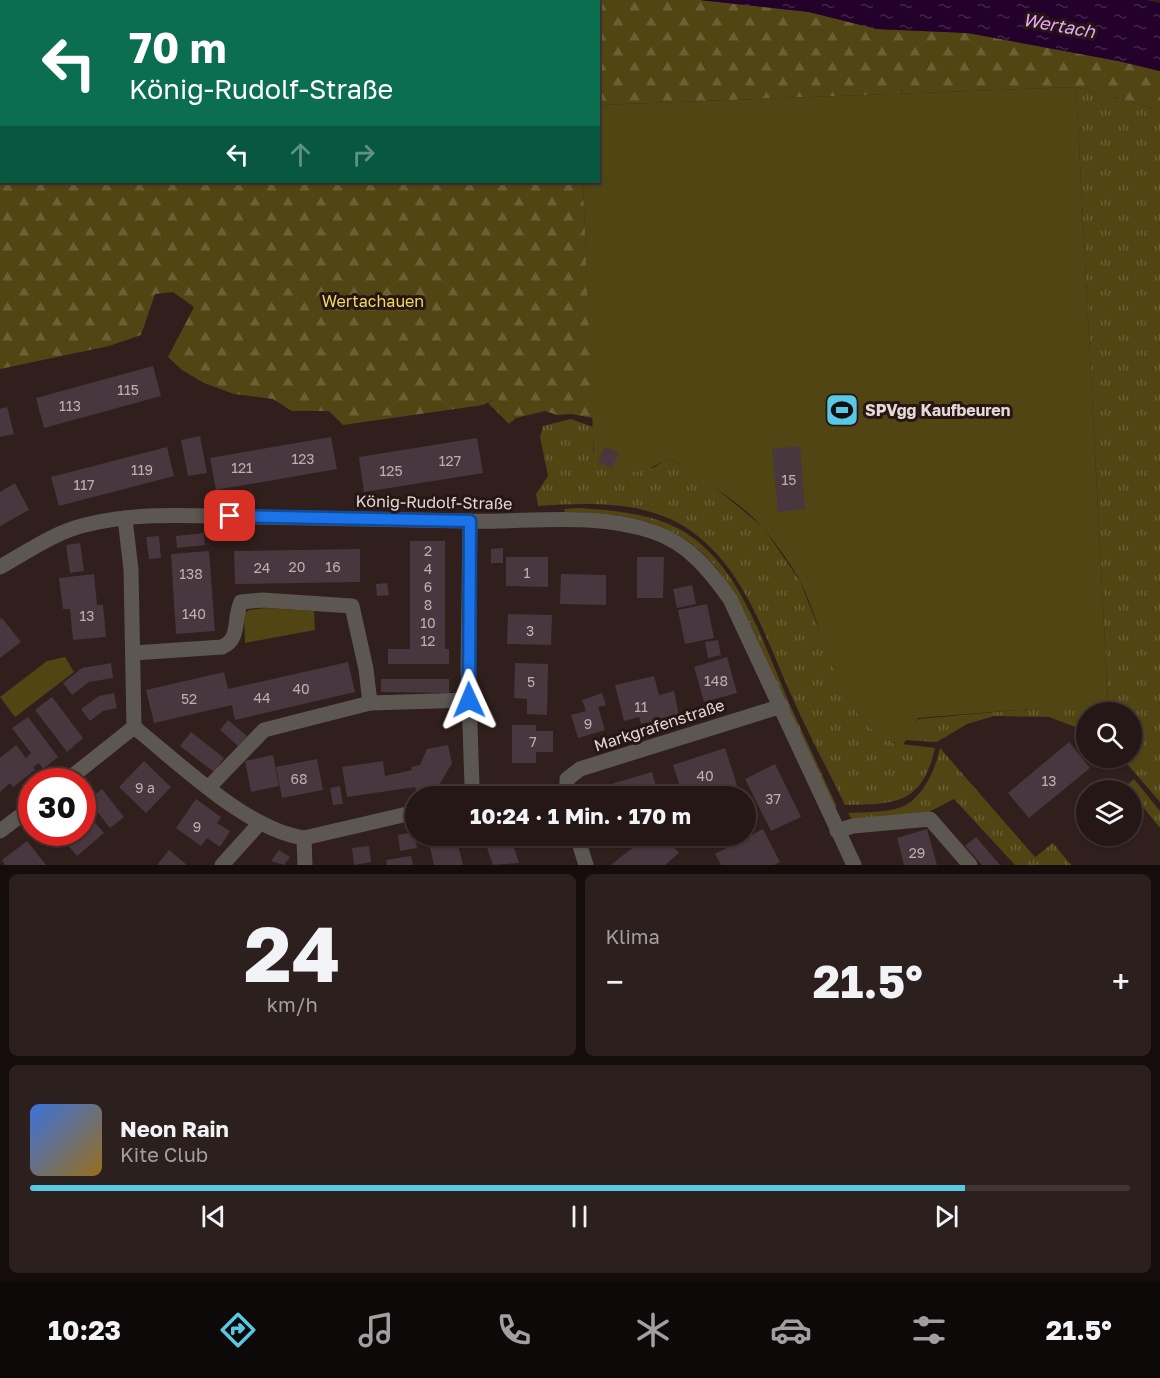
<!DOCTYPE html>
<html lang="de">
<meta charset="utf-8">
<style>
:root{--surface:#241716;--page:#2c201f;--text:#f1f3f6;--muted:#a39fa1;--line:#413635;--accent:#59c8e4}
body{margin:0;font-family:"Golos Text",sans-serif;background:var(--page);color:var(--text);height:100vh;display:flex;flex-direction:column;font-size:22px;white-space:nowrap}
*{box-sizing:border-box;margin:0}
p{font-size:20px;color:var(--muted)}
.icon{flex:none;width:33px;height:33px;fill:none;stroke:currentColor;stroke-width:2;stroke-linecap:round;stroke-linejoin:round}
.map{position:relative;height:865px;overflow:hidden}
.sheet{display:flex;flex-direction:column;gap:9px;padding:9px;background:#140d0c;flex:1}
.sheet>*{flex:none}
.guide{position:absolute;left:0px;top:0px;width:600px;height:183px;box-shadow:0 2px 4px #0004,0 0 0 2px var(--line);background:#0b6e4f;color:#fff;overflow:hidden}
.fabs{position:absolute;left:1076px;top:702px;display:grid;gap:12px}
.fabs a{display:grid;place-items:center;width:66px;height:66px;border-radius:50%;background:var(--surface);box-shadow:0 2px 4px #0004,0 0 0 2px var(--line);font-size:30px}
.speed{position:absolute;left:18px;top:768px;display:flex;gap:12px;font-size:30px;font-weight:700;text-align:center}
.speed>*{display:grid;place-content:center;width:78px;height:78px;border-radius:50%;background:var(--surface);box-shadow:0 2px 4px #0004,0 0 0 2px var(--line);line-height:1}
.speed .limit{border:9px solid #d22;background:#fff;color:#111}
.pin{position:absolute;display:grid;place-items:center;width:51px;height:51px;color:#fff;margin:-26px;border-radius:12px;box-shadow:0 3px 9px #0006}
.me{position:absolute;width:66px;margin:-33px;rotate:359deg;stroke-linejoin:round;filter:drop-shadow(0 0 4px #0008)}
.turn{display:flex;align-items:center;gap:21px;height:126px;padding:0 30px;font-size:27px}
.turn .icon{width:78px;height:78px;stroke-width:2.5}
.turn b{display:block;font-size:42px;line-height:51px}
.lanes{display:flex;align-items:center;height:57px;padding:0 30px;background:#0003;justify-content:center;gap:30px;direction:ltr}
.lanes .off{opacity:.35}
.big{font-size:45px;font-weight:700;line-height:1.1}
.sheet .tile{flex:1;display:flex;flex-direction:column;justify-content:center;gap:9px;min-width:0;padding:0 21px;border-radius:9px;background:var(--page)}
.sheet .dial{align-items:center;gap:0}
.dial b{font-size:78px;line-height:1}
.song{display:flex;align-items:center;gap:18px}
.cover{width:72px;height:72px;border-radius:9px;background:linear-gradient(135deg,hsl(220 70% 55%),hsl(40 70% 35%))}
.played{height:6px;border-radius:3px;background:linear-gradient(90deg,var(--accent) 85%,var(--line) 85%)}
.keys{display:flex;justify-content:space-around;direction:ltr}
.heat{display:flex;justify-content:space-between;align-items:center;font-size:33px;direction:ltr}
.sheet .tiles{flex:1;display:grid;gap:9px;grid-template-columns:1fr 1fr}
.tile:last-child{grid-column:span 2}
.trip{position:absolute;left:405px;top:786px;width:351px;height:60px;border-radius:30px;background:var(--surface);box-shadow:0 2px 4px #0004,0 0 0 2px var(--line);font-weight:700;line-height:60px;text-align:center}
.menu{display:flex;height:96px;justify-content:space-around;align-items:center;background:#0e0909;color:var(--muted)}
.menu .icon{width:42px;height:42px}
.menu .selected{color:var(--accent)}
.menu b{font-size:27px;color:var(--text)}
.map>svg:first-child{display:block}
.grass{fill:url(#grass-tufts)}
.forest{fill:url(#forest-firs)}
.park{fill:#514514}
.water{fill:url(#water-ripples)}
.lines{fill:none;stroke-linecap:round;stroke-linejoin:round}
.canal{stroke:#23012b;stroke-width:16}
.building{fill:#48373e}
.minor{stroke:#5d5752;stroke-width:15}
.route-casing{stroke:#114b97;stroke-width:15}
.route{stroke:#1a73e8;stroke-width:10}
.labels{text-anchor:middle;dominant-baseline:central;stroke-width:6;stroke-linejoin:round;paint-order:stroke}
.number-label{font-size:14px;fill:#beb0b1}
.park-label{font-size:16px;fill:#f5d865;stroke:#261614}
.poi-label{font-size:16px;font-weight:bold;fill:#e5d9d7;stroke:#261614;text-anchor:start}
.street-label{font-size:16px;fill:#e5d9d7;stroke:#261614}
.water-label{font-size:18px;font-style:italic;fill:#eaa6fc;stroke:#261614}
</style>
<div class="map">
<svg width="1160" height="865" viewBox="0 0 1160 865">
<defs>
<pattern id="grass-tufts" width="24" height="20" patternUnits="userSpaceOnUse" patternTransform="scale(1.5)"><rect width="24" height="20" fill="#514514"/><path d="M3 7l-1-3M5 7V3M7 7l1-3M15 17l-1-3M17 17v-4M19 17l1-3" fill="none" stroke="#6a5f35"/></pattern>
<pattern id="forest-firs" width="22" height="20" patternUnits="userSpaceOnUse" patternTransform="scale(1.5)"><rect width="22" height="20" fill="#514514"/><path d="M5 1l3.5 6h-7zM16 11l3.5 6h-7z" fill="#6a5f35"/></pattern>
<pattern id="water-ripples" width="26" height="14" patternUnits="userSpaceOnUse" patternTransform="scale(1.5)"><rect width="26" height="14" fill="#23012b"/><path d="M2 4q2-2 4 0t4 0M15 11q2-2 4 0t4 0" fill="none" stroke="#432549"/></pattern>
</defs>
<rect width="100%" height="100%" fill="#301f1d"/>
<!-- grass -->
<g class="grass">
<path d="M 1076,87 L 1160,110 L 1160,802 L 1122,758 L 1131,758 L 1131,712 L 1086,712 L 1086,731 L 1049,717 L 994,716 L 967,724 L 937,742 L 904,740 L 918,719 L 1108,702 Z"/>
<path d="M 497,398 L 516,418 L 509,424 L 488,403 Z"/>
<path d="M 571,419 L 593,427 L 593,452 L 653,468 L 669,458 L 706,480 L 763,527 L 800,581 L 825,645 L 893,743 L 935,748 C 922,805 895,804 845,805 C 828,770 809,735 793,699 C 765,638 744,564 685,527 C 642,500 586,503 538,506 L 536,494 L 548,476 L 540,437 L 543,426 Z"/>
<path d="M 580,508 C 607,510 632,512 658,520 C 734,544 759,634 788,700 L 785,702 C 731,583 716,511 565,512 L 564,509 Z"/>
<path d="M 790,705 L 837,807 L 833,806 L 786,707 Z"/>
<path d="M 940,748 L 1035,857 L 1053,843 L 1071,865 L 1015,865 L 954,799 L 925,814 L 854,822 L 848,813 C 865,812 888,813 904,806 C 924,796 936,768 940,748 Z"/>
<path d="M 1134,779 L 1160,811 L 1160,828 L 1126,786 Z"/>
</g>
<!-- forest -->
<g class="forest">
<path d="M 0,0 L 139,0 L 2,2 L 0,67 Z"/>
<path d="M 330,0 L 700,0 L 809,12 L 877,29 L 968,33 L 1119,61 L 1160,71 L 1160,110 L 1076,87 L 599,105 L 598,2 L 322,2 Z"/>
<path d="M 0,129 L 2,182 L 583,182 L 593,418 L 571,414 L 557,415 L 545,411 L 516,418 L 497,398 L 483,405 L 343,425 L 329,411 L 292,411 L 273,399 L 234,394 L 204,383 L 182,370 L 168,357 L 194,307 L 173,292 L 155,294 L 141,335 L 109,346 L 0,369 Z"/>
</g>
<!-- park -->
<g class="park">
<path d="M 1076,87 L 1108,703 L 918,718 L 903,745 C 838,731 826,632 800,581 C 791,564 776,544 764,529 C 743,504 697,475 669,458 C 642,475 622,477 594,462 L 583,182 L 598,182 L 599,105 Z"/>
<path d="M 265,608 L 314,611 L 315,630 L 245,643 L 244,614 L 249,610 Z"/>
<path d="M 65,657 L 74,672 L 15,717 L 0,697 L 47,661 Z"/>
</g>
<!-- water -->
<g class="water">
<path d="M 138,0 L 330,0 L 135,1 Z"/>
<path d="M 700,0 L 1145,0 L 1160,3 L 1160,71 L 1118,61 L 968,33 L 877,29 L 809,12 Z"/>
</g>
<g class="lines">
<!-- canal -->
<path class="canal" d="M 0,21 L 2,21"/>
</g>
<!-- building -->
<g class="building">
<path d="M 153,366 L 161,396 L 44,428 L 36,398 Z"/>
<path d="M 7,407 L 14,434 L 0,437 L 0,409 Z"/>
<path d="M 200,436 L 207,473 L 188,476 L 181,440 Z"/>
<path d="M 331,437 L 337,469 L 216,490 L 210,458 Z"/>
<path d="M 477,438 L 483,473 L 364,492 L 359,457 Z"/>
<path d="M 800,446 L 805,509 L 778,512 L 772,449 Z"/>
<path d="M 167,447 L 174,476 L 59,506 L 51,477 Z"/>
<path d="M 605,447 L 619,453 L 612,468 L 598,462 Z"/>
<path d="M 15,483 L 29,510 L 0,526 L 0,492 Z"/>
<path d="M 204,533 L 205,545 L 177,548 L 176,536 Z"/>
<path d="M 159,536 L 161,558 L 149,559 L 146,537 Z"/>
<path d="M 410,541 L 445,541 L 445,649 L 449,649 L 449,664 L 388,664 L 388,649 L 410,649 Z"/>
<path d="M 80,543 L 84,571 L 70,573 L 66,545 Z"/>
<path d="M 503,548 L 503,563 L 491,563 L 491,549 Z"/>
<path d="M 360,549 L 360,582 L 235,584 L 234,551 Z"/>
<path d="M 209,551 L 215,631 L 176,634 L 171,554 Z"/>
<path d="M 506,557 L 548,557 L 548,587 L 506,586 Z"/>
<path d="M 637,557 L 664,557 L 663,598 L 637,598 Z"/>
<path d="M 94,574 L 97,605 L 103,605 L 106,637 L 73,640 L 70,609 L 63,609 L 59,578 Z"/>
<path d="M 561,574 L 606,575 L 606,605 L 560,604 Z"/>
<path d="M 387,583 L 389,595 L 377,596 L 376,584 Z"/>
<path d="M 692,585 L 696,604 L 677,608 L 673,589 Z"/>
<path d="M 707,604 L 714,638 L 685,644 L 678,610 Z"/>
<path d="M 508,614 L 552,615 L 551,645 L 507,644 Z"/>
<path d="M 2,618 L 21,642 L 0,658 L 0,619 Z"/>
<path d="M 718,640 L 721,655 L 708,658 L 705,642 Z"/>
<path d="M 727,657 L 737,693 L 704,702 L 694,667 Z"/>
<path d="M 348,662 L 355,692 L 235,720 L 232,705 L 154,723 L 146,690 L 224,672 L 228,689 Z"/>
<path d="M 111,663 L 113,678 L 89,682 L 72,695 L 63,683 L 82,668 Z"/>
<path d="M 515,663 L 548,664 L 547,715 L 527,714 L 527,699 L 514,698 Z"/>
<path d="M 654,676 L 659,695 L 674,691 L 679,715 L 641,724 L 639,717 L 624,721 L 615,685 Z"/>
<path d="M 381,679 L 449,679 L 449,693 L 381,692 Z"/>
<path d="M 114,693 L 117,708 L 103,711 L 90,721 L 81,709 L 99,696 Z"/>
<path d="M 602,693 L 606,705 L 598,707 L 605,730 L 578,738 L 571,715 L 586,711 L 582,700 Z"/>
<path d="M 52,697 L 83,738 L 67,752 L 35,710 Z"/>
<path d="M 28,717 L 58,757 L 43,769 L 39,763 L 33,767 L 35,770 L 13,787 L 10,783 L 0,792 L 0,758 L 16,745 L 26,758 L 31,753 L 12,728 Z"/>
<path d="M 228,720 L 247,736 L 238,746 L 220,730 Z"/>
<path d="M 512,725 L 536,725 L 536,731 L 553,731 L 553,752 L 536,752 L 536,763 L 512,763 Z"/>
<path d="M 191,732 L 224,758 L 214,772 L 180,746 Z"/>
<path d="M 1069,742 L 1090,768 L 1029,818 L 1008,793 Z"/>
<path d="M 448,745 L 452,763 L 438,787 L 416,791 L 415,787 L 347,797 L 342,767 L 383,761 L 385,776 L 412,770 L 411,767 L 420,765 L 427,749 Z"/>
<path d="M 725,748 L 737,785 L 702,796 L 683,796 L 673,765 Z"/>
<path d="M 273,755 L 279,786 L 251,792 L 245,761 Z"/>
<path d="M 317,759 L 323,790 L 282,798 L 276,767 Z"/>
<path d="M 144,761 L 171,787 L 146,813 L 119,787 Z"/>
<path d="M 775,764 L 801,817 L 771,831 L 745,779 Z"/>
<path d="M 652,772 L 659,796 L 593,796 L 591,790 Z"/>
<path d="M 340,786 L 343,804 L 333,805 L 330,788 Z"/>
<path d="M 102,789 L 124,817 L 110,828 L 88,800 Z"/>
<path d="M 196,799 L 221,817 L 217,823 L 230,831 L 220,847 L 207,838 L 201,846 L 176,828 Z"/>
<path d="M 82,808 L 104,833 L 77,856 L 57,832 L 82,832 Z"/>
<path d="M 763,829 L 780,862 L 774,865 L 721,865 L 715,854 Z"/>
<path d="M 927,829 L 937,865 L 904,865 L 897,838 Z"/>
<path d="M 414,832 L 417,848 L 400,851 L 398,835 Z"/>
<path d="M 445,836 L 476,836 L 457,841 L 463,865 L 434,865 L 430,847 L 447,843 Z"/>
<path d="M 494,836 L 510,836 L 519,863 L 493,865 L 484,839 Z"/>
<path d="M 606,836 L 625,836 L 626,840 L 608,844 Z"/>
<path d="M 647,836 L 664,836 L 679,853 L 665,865 L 611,865 Z"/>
<path d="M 976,837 L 1000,865 L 982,865 L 965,846 Z"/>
<path d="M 27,841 L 46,865 L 5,865 L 2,860 Z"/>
<path d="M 369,846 L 371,862 L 354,865 L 352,848 Z"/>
<path d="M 169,850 L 187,865 L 157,865 Z"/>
<path d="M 279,850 L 290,857 L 284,865 L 271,861 Z"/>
<path d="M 411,856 L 413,865 L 387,865 L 386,860 Z"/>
</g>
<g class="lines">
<!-- minor -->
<g class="minor">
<path d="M 125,518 L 131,570 L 134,727"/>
<path d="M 0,567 C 27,552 55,532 85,525 C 139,511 197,516 252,517 C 323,518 394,520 465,521 C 527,523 593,511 654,532 C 689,544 710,571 730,599 L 854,865"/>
<path d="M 133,653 L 222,647 C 241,639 233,619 241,602 L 262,600 L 352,606 L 366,669 L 370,703"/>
<path d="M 134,727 C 179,763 247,830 304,838 L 416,812"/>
<path d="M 65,782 L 134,727"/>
<path d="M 209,787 L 264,730 L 370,703 L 469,700"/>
<path d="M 467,796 L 472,785 L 468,667 L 470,521"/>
<path d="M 567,796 L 567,779 L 580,769 L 782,706"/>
<path d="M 0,831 L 32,807"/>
<path d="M 837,831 L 853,826 L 930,819 L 970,865"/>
<path d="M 577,836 L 586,865"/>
<path d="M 304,838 L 305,865"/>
<path d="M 222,865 L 259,824"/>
</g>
</g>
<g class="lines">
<defs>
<path id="route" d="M 230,516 L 470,521 L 469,700"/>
</defs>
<!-- route casing -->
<use href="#route" class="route-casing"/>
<!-- route -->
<use href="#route" class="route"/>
</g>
<!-- icons -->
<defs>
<symbol id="stadium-square" viewBox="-11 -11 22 22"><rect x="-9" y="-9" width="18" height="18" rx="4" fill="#59c8e4" stroke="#261614"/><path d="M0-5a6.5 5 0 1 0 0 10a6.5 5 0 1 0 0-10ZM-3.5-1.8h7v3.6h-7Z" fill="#111"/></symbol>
</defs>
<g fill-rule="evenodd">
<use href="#stadium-square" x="823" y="391" width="38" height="38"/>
</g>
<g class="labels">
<!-- number labels -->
<g class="number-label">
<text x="128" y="389">115</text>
<text x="70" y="405">113</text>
<text x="303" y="458">123</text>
<text x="450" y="460">127</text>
<text x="242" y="467">121</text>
<text x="142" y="469">119</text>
<text x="391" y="470">125</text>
<text x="789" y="479">15</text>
<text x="84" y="484">117</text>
<text x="428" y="550">2</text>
<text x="297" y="566">20</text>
<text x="333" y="566">16</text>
<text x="262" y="567">24</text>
<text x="428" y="568">4</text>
<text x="527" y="572">1</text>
<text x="191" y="573">138</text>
<text x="428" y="586">6</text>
<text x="428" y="604">8</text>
<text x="194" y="613">140</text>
<text x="87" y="615">13</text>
<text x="428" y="622">10</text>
<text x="530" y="630">3</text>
<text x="428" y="640">12</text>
<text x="716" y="680">148</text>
<text x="531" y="681">5</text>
<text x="301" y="688">40</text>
<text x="262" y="697">44</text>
<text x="189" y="698">52</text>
<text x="641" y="706">11</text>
<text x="588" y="723">9</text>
<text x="533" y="741">7</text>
<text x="705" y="775">40</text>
<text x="299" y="778">68</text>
<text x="1049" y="780">13</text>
<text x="145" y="787">9 a</text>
<text x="773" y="798">37</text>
<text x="197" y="826">9</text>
<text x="917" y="852">29</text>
</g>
<!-- park labels -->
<g class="park-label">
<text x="373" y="301">Wertachauen</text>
</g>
<!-- poi labels -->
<g class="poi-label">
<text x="865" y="410">SPVgg Kaufbeuren</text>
</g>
<!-- street labels -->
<g class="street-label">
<text transform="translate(434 502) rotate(1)">König-Rudolf-Straße</text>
<text transform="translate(659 725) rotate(-18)">Markgrafenstraße</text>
</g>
<!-- water labels -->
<g class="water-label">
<text transform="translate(1059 25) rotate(10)">Wertach</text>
</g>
</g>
</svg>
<div class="fabs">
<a><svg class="icon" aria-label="search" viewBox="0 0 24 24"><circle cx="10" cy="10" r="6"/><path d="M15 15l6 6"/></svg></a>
<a><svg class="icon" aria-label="layers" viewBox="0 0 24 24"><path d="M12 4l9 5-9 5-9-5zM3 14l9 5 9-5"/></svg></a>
</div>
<div class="speed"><div class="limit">30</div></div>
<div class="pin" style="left:230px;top:516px;background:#d93025"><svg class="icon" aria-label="arrive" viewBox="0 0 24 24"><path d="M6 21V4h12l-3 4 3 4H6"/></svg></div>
<svg class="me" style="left:469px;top:700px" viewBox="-20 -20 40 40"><path d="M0-17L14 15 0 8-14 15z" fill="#1a73e8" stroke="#fff" stroke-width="4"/></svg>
<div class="trip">10:24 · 1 Min. · 170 m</div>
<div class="guide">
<div class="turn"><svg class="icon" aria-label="left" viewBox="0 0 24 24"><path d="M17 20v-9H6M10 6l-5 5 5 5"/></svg><div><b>70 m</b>König-Rudolf-Straße</div></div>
<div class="lanes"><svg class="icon" aria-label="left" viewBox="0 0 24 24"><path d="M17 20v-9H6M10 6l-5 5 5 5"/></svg><svg class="icon off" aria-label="ahead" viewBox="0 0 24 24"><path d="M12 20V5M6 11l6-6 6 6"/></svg><svg class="icon off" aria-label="right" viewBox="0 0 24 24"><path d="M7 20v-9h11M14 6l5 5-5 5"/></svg></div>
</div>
</div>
<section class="sheet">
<div class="tiles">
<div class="tile dial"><b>24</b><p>km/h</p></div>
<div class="tile"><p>Klima</p>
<div class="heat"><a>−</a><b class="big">21.5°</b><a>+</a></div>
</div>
<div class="tile">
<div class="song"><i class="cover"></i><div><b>Neon Rain</b><p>Kite Club</p></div></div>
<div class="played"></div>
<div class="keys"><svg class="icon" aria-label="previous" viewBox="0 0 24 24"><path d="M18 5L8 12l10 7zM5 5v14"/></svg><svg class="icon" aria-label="pause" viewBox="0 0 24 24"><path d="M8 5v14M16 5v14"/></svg><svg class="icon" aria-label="next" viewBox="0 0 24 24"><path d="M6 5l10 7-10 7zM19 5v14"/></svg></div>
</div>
</div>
</section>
<nav class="menu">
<b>10:23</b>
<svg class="icon selected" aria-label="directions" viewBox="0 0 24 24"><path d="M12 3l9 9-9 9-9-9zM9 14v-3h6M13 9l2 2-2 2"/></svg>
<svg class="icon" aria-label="music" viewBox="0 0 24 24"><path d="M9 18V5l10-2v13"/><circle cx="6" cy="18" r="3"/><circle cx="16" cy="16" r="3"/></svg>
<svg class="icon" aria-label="phone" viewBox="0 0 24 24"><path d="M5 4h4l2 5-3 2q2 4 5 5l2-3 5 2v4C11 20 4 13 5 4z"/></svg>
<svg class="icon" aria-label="climate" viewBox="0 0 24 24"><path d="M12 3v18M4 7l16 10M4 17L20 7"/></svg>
<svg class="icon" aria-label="car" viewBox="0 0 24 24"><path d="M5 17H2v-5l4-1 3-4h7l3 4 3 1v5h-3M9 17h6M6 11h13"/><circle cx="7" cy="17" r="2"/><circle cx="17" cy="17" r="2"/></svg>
<svg class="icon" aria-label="filters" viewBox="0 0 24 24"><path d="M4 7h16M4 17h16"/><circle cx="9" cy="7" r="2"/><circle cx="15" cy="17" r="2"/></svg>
<b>21.5°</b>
</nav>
